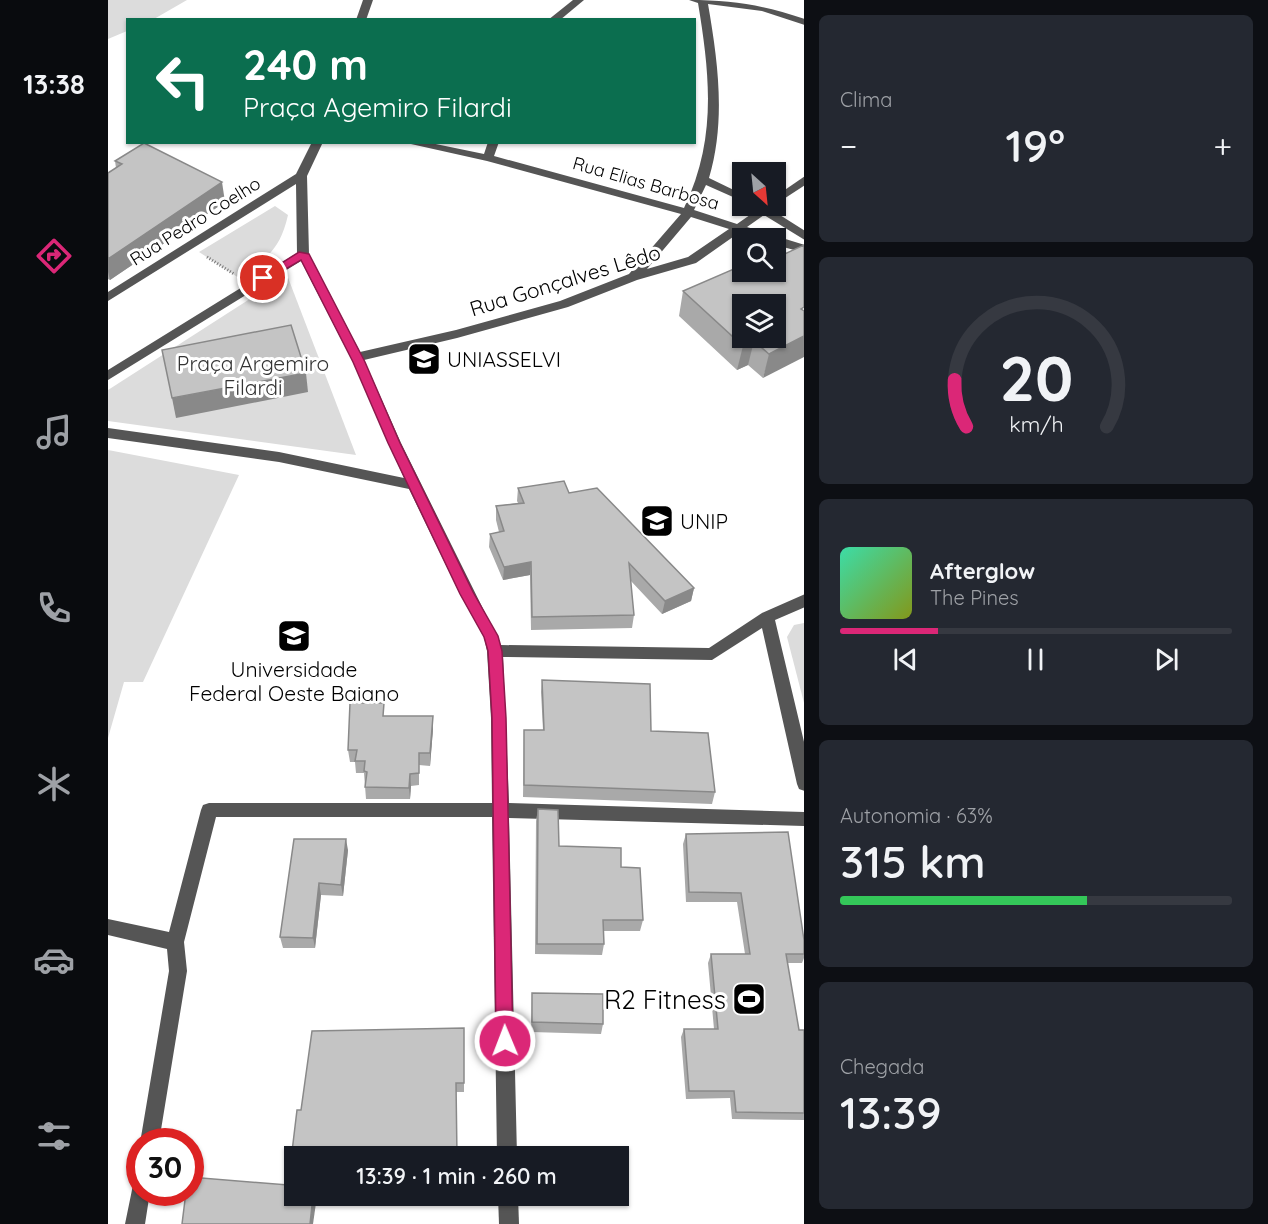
<!DOCTYPE html>
<html lang="pt">
<meta charset="utf-8">
<style>
:root{--surface:#171b24;--page:#242831;--text:#f1f3f6;--muted:#9ea1a6;--line:#363941;--accent:#db2777}
body{margin:0;font-family:Quicksand,sans-serif;background:var(--page);color:var(--text);height:100vh;display:flex;flex-direction:column;font-size:22px;white-space:nowrap}
*{box-sizing:border-box;margin:0}
p{font-size:20px;color:var(--muted)}
.icon{flex:none;width:33px;height:33px;fill:none;stroke:currentColor;stroke-width:2;stroke-linecap:round;stroke-linejoin:round}
.map{position:relative;flex:1;overflow:hidden}
.panel{display:flex;flex-direction:column;gap:15px;padding:15px;background:#0d0f14;width:464px}
.panel>*{flex:none}
.hud{position:absolute;left:18px;top:18px;width:570px;height:126px;border-radius:0px;box-shadow:0 2px 4px #0004;background:#0b6e4f;color:#fff;overflow:hidden}
.needle{width:39px;rotate:153deg}
.buttons{position:absolute;left:624px;top:162px;display:grid;gap:12px}
.buttons a{display:grid;place-items:center;width:54px;height:54px;border-radius:0px;background:var(--surface);box-shadow:0 2px 4px #0004;font-size:30px}
.speed{position:absolute;left:18px;top:1128px;display:flex;gap:12px;font-size:30px;font-weight:700;text-align:center}
.speed>*{display:grid;place-content:center;width:78px;height:78px;border-radius:50%;background:var(--surface);box-shadow:0 2px 4px #0004;line-height:1}
.speed .limit{border:9px solid #d22;background:#fff;color:#111}
.pin{position:absolute;display:grid;place-items:center;width:51px;height:51px;color:#fff;margin:-26px;border:3px solid #fff;border-radius:50%;box-shadow:0 2px 6px #0007}
.me{position:absolute;width:66px;margin:-33px;rotate:359deg;stroke-linejoin:round;filter:drop-shadow(0 0 4px #0008)}
.turn{display:flex;align-items:center;gap:21px;height:126px;padding:0 18px;font-size:27px}
.turn .icon{width:78px;height:78px;stroke-width:2.5}
.turn b{display:block;font-size:42px;line-height:51px}
.big{font-size:45px;font-weight:600;line-height:1.1}
.panel .widget{flex:1;display:flex;flex-direction:column;justify-content:center;gap:9px;min-width:0;padding:0 21px;border-radius:9px;background:var(--page)}
.panel .dial{align-items:center;gap:0}
.dial svg{height:156px;overflow:visible;fill:none;stroke:var(--line);stroke-width:7;stroke-linecap:round;text-anchor:middle}
.dial text{fill:var(--text);stroke:none}
.song{display:flex;align-items:center;gap:18px}
.cover{width:72px;height:72px;border-radius:9px;background:linear-gradient(135deg,hsl(160 70% 55%),hsl(70 70% 35%))}
.played{height:6px;border-radius:3px;background:linear-gradient(90deg,var(--accent) 25%,var(--line) 25%)}
.keys{display:flex;justify-content:space-around;direction:ltr}
.heat{display:flex;justify-content:space-between;align-items:center;font-size:33px;direction:ltr}
.charge{height:9px;border-radius:4px;background:linear-gradient(90deg,#34c759 63%,var(--line) 0)}
.trip{position:absolute;left:176px;top:1146px;width:345px;height:60px;border-radius:0px;background:var(--surface);box-shadow:0 2px 4px #0004;font-weight:600;line-height:60px;text-align:center}
main{display:flex;flex:1;min-height:0}
.menu{display:flex;flex-direction:column;width:108px;justify-content:space-around;align-items:center;background:#090b0e;color:var(--muted)}
.menu .icon{width:42px;height:42px}
.menu .selected{color:var(--accent)}
.menu b{font-size:27px;color:var(--text)}
.map>svg:first-child{display:block}
.green{fill:#dcdcdc}
.lines{fill:none;stroke-linecap:round;stroke-linejoin:round}
.path{stroke:#777;stroke-width:3;stroke-dasharray:1 2;stroke-linecap:butt}
.minor{fill:#555;fill-rule:evenodd}
.wall{fill:#a9a9a9}
.shaded-wall{fill:#898989}
.building{fill:#c4c4c4;stroke:#898989;stroke-width:1.5;fill-rule:evenodd}
.route{fill:#db2777;stroke:#8e194d;stroke-width:1.5}
.labels{text-anchor:middle;dominant-baseline:central;stroke-width:6;stroke-linejoin:round;paint-order:stroke}
.far-street-label{font-size:18px;fill:#000;stroke:#fff}
.street-label{font-size:21px;fill:#000;stroke:#fff}
.poi-label{font-size:21px;fill:#000;stroke:#fff;text-anchor:start}
.park-label{font-size:21px;fill:#333;stroke:#fff}
.near-poi-label{font-size:26px;fill:#000;stroke:#fff;text-anchor:end}
</style>
<main>
<nav class="menu">
<b>13:38</b>
<svg class="icon selected" aria-label="directions" viewBox="0 0 24 24"><path d="M12 3l9 9-9 9-9-9zM9 14v-3h6M13 9l2 2-2 2"/></svg>
<svg class="icon" aria-label="music" viewBox="0 0 24 24"><path d="M9 18V5l10-2v13"/><circle cx="6" cy="18" r="3"/><circle cx="16" cy="16" r="3"/></svg>
<svg class="icon" aria-label="phone" viewBox="0 0 24 24"><path d="M5 4h4l2 5-3 2q2 4 5 5l2-3 5 2v4C11 20 4 13 5 4z"/></svg>
<svg class="icon" aria-label="climate" viewBox="0 0 24 24"><path d="M12 3v18M4 7l16 10M4 17L20 7"/></svg>
<svg class="icon" aria-label="car" viewBox="0 0 24 24"><path d="M5 17H2v-5l4-1 3-4h7l3 4 3 1v5h-3M9 17h6M6 11h13"/><circle cx="7" cy="17" r="2"/><circle cx="17" cy="17" r="2"/></svg>
<svg class="icon" aria-label="filters" viewBox="0 0 24 24"><path d="M4 7h16M4 17h16"/><circle cx="9" cy="7" r="2"/><circle cx="15" cy="17" r="2"/></svg>
</nav>
<div class="map">
<svg width="697" height="1224" viewBox="0 0 697 1224">
<rect width="100%" height="100%" fill="#fff"/>
<!-- green -->
<g class="green">
<path d="M 0,0 L 79,0 L 46,19 L 20,20 L 19,31 L 0,39 Z"/>
<path d="M 167,206 L 180,215 C 172,250 159,258 131,278 L 91,252 Z"/>
<path d="M 179,275 L 248,455 L 0,421 L 0,390 Z"/>
<path d="M 0,450 L 131,475 L 35,682 L 16,682 L 0,738 Z"/>
<path d="M 696,623 L 697,623 L 696,703 L 679,637 L 686,625 Z"/>
</g>
<g class="lines">
<!-- path -->
<path class="path" d="M 99,257 L 126,274"/>
<!-- minor -->
<g class="minor">
<path d="M 255,0 L 265,0 L 258,20 L 248,20 Z"/>
<path d="M 465,0 L 476,0 L 452,20 L 440,20 Z"/>
<path d="M 581,0 C 625,0 655,5 697,19 L 697,25 L 654,11 L 600,4 C 610,62 618,121 601,178 L 634,194 L 634,201 L 598,185 L 586,210 L 629,224 L 649,210 L 645,206 L 667,206 L 664,210 L 697,231 L 697,240 L 656,215 L 639,227 L 697,245 L 697,253 L 668,245 L 668,238 L 651,238 L 632,232 L 588,263 L 529,280 L 460,307 L 349,338 L 256,360 L 293,443 L 393,645 L 601,648 L 654,613 L 697,594 L 697,607 L 667,620 L 697,746 L 697,791 L 691,789 L 689,784 L 654,628 L 604,660 L 395,657 L 401,803 L 697,812 L 697,826 L 401,818 L 409,1156 L 389,1156 L 384,817 L 108,817 L 76,942 L 79,971 L 51,1142 L 32,1143 L 61,971 L 59,949 L 0,935 L 0,919 L 61,932 L 93,810 L 95,805 L 101,803 L 384,803 L 383,718 L 379,651 L 376,637 L 352,594 L 301,489 L 171,462 L 0,438 L 0,428 L 171,452 L 296,478 L 245,362 L 193,261 L 0,380 L 0,370 L 189,253 L 188,184 L 0,301 L 0,292 L 188,174 L 204,142 L 215,142 L 199,176 L 201,254 L 252,352 L 348,330 L 452,301 L 521,274 L 573,214 L 379,161 L 294,142 L 318,142 L 376,154 L 380,142 L 391,142 L 386,156 L 576,208 C 609,140 602,75 590,3 ZM 583,217 L 621,229 L 580,257 L 539,269 Z"/>
<path d="M 697,176 L 697,185 L 668,204 L 668,196 Z"/>
<path d="M 32,1182 L 32,1192 L 42,1192 L 37,1224 L 17,1224 L 25,1185 Z"/>
<path d="M 390,1196 L 410,1196 L 411,1224 L 391,1224 Z"/>
</g>
</g>
<!-- wall -->
<g class="wall">
<path d="M 7,161 L 117,202 L 2,280 L 0,279 L 0,173 L 8,168 Z"/>
<path d="M 696,245 L 655,378 L 640,365 L 629,370 L 571,316 L 575,291 L 634,273 Z"/>
<path d="M 410,488 L 461,493 L 586,588 L 583,601 L 554,614 L 522,580 L 526,615 L 524,628 L 423,630 L 422,575 L 395,580 L 381,547 L 382,534 L 391,532 L 388,520 L 388,506 L 410,503 L 409,501 Z"/>
<path d="M 434,680 L 543,731 L 607,792 L 604,804 L 415,797 L 416,730 L 435,730 L 433,692 Z"/>
<path d="M 277,716 L 325,729 L 322,766 L 311,765 L 311,785 L 303,786 L 302,799 L 258,799 L 256,773 L 248,773 L 247,762 L 242,762 L 240,750 Z"/>
<path d="M 430,809 L 451,846 L 513,867 L 535,920 L 532,931 L 496,931 L 496,944 L 494,955 L 427,954 L 428,821 Z"/>
<path d="M 578,834 L 696,940 L 696,958 L 694,963 L 679,963 L 691,1030 L 696,1030 L 696,1120 L 624,1119 L 622,1098 L 578,1099 L 573,1037 L 576,1029 L 606,1029 L 600,963 L 603,954 L 637,954 L 629,902 L 578,902 L 575,844 Z"/>
<path d="M 186,839 L 240,850 L 235,896 L 213,895 L 207,948 L 175,948 L 172,937 Z"/>
<path d="M 424,993 L 495,1024 L 493,1034 L 423,1032 Z"/>
<path d="M 356,1028 L 356,1092 L 348,1092 L 186,1156 L 180,1185 L 193,1110 Z"/>
</g>
<!-- shaded-wall -->
<g class="shaded-wall">
<path d="M 114,182 L 117,202 L 2,280 L 0,272 L 0,259 Z"/>
<path d="M 696,336 L 696,357 L 655,378 L 661,354 Z"/>
<path d="M 646,341 L 640,365 L 629,370 L 635,346 Z"/>
<path d="M 198,373 L 200,392 L 68,418 L 64,398 Z"/>
<path d="M 423,562 L 422,575 L 395,580 L 396,567 Z"/>
<path d="M 586,588 L 583,601 L 554,614 L 557,601 Z"/>
<path d="M 325,716 L 325,729 L 322,766 L 322,753 Z"/>
<path d="M 302,774 L 303,786 L 302,799 L 301,788 Z"/>
<path d="M 238,839 L 240,850 L 235,896 L 233,885 Z"/>
<path d="M 211,883 L 213,895 L 207,948 L 205,938 Z"/>
<path d="M 205,1196 L 209,1196 L 205,1224 L 202,1224 Z"/>
</g>
<!-- building -->
<g class="building">
<path d="M 36,143 L 114,182 L 0,259 L 0,173 L 14,164 L 7,161 Z"/>
<path d="M 696,245 L 696,307 L 693,309 L 696,311 L 696,336 L 661,354 L 646,341 L 635,346 L 575,291 L 628,268 L 634,273 L 636,272 L 668,272 L 668,258 ZM 634,304 L 668,304 L 668,338 L 634,338 Z"/>
<path d="M 183,325 L 198,373 L 64,398 L 54,350 Z"/>
<path d="M 456,481 L 461,493 L 489,488 L 586,588 L 557,601 L 521,563 L 526,615 L 424,617 L 423,562 L 396,567 L 382,534 L 396,531 L 388,506 L 416,503 L 410,488 Z"/>
<path d="M 434,680 L 542,684 L 543,731 L 600,733 L 607,792 L 416,785 L 416,730 L 436,730 Z"/>
<path d="M 242,703 L 276,703 L 275,716 L 325,716 L 322,753 L 311,753 L 311,773 L 302,774 L 301,788 L 257,787 L 259,772 L 256,771 L 257,761 L 247,761 L 249,750 L 240,750 Z"/>
<path d="M 430,809 L 450,810 L 451,846 L 513,848 L 513,867 L 532,868 L 535,920 L 495,920 L 496,944 L 429,944 Z"/>
<path d="M 680,832 L 696,940 L 696,954 L 678,954 L 691,1030 L 696,1030 L 696,1113 L 628,1112 L 626,1091 L 581,1091 L 576,1029 L 610,1029 L 603,954 L 642,954 L 633,893 L 581,892 L 578,834 Z"/>
<path d="M 186,839 L 238,839 L 233,885 L 211,883 L 205,938 L 172,937 Z"/>
<path d="M 424,993 L 495,994 L 495,1024 L 424,1022 Z"/>
<path d="M 356,1028 L 356,1083 L 348,1083 L 349,1156 L 186,1156 L 186,1196 L 205,1196 L 202,1224 L 74,1224 L 78,1192 L 82,1192 L 82,1177 L 180,1185 L 189,1110 L 193,1110 L 204,1031 Z"/>
</g>
<!-- route -->
<path class="route" d="M 191,252 L 201,254 L 257,362 L 292,443 L 365,592 L 390,636 L 394,651 L 398,718 L 405,1041 L 403,1047 L 397,1049 L 391,1047 L 388,1041 L 384,718 L 380,651 L 376,637 L 352,594 L 280,443 L 245,362 L 193,260 L 159,280 L 150,278 Z"/>
<!-- icons -->
<defs>
<symbol id="university-square" viewBox="-11 -11 22 22"><rect x="-9" y="-9" width="18" height="18" rx="4" fill="#000" stroke="#fff"/><path d="M0-5L7-2L0 1L-7-2ZM-4 1L0 2.5L4 1V4Q0 6-4 4Z" fill="#fff"/></symbol>
<symbol id="stadium-square" viewBox="-11 -11 22 22"><rect x="-9" y="-9" width="18" height="18" rx="4" fill="#000" stroke="#fff"/><path d="M0-5a6.5 5 0 1 0 0 10a6.5 5 0 1 0 0-10ZM-3.5-1.8h7v3.6h-7Z" fill="#fff"/></symbol>
</defs>
<g fill-rule="evenodd">
<use href="#university-square" x="297" y="340" width="38" height="38"/>
<use href="#university-square" x="530" y="502" width="38" height="38"/>
<use href="#university-square" x="167" y="617" width="38" height="38"/>
<use href="#stadium-square" x="622" y="980" width="38" height="38"/>
</g>
<g class="labels">
<!-- far-street labels -->
<g class="far-street-label">
<text transform="translate(538 183) rotate(16)">Rua Elias Barbosa</text>
<text transform="translate(87 221) rotate(-32)">Rua Pedro Coelho</text>
</g>
<!-- street labels -->
<g class="street-label">
<text transform="translate(457 280) rotate(-17)">Rua Gonçalves Lêdo</text>
</g>
<!-- poi labels -->
<g class="poi-label">
<text x="339" y="359">UNIASSELVI</text>
<text x="572" y="521">UNIP</text>
<text x="186" y="669" text-anchor="middle">Universidade<tspan x="186" dy="24">Federal Oeste Baiano</tspan></text>
</g>
<!-- park labels -->
<g class="park-label">
<text x="145" y="363">Praça Argemiro<tspan x="145" dy="24">Filardi</tspan></text>
</g>
<!-- near-poi labels -->
<g class="near-poi-label">
<text x="618" y="999">R2 Fitness</text>
</g>
</g>
</svg>
<div class="buttons">
<a><svg class="needle" viewBox="-14 -14 28 28"><path d="M0-13l5 13h-10z" fill="#e53935"/><path d="M0 13l5-13h-10z" fill="#9ea1a6"/></svg></a>
<a><svg class="icon" aria-label="search" viewBox="0 0 24 24"><circle cx="10" cy="10" r="6"/><path d="M15 15l6 6"/></svg></a>
<a><svg class="icon" aria-label="layers" viewBox="0 0 24 24"><path d="M12 4l9 5-9 5-9-5zM3 14l9 5 9-5"/></svg></a>
</div>
<div class="speed"><div class="limit">30</div></div>
<div class="pin" style="left:155px;top:278px;background:#d93025"><svg class="icon" aria-label="arrive" viewBox="0 0 24 24"><path d="M6 21V4h12l-3 4 3 4H6"/></svg></div>
<svg class="me" style="left:397px;top:1041px" viewBox="-20 -20 40 40"><circle r="17" fill="#db2777" stroke="#fff" stroke-width="3"/><path d="M0-11L8 9 0 5-8 9z" fill="#fff"/></svg>
<div class="trip">13:39 · 1 min · 260 m</div>
<div class="hud">
<div class="turn"><svg class="icon" aria-label="left" viewBox="0 0 24 24"><path d="M17 20v-9H6M10 6l-5 5 5 5"/></svg><div><b>240 m</b>Praça Agemiro Filardi</div></div>
</div>
</div>
<section class="panel">
<div class="widget"><p>Clima</p>
<div class="heat"><a>−</a><b class="big">19°</b><a>+</a></div>
</div>
<div class="widget dial"><svg viewBox="0 0 100 80">
<path d="M14 69A42 42 0 1 1 86 69"/>
<path d="M14 69A42 42 0 0 1 8 45" stroke="#db2777"/>
<text x="50" y="56" font-size="32" font-weight="700">20</text>
<text x="50" y="72" font-size="11">km/h</text>
</svg></div>
<div class="widget">
<div class="song"><i class="cover"></i><div><b>Afterglow</b><p>The Pines</p></div></div>
<div class="played"></div>
<div class="keys"><svg class="icon" aria-label="previous" viewBox="0 0 24 24"><path d="M18 5L8 12l10 7zM5 5v14"/></svg><svg class="icon" aria-label="pause" viewBox="0 0 24 24"><path d="M8 5v14M16 5v14"/></svg><svg class="icon" aria-label="next" viewBox="0 0 24 24"><path d="M6 5l10 7-10 7zM19 5v14"/></svg></div>
</div>
<div class="widget"><p>Autonomia · 63%</p><b class="big">315 km</b><div class="charge"></div></div>
<div class="widget"><p>Chegada</p><b class="big">13:39</b></div>
</section>
</main>
